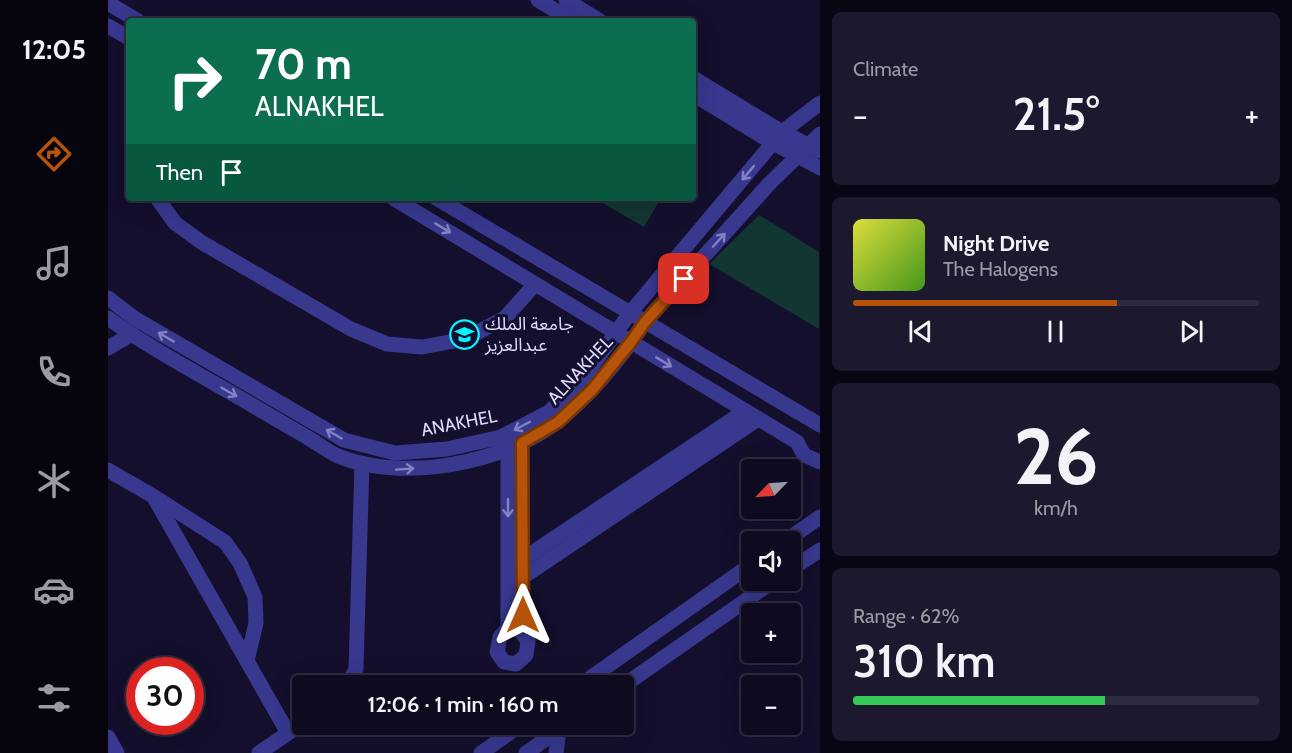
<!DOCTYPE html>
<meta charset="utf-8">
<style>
:root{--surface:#0e0b21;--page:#1c192e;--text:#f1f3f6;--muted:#9b9ba5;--line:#2e2b3f;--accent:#b45309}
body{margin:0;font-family:Cabin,"Noto Sans Arabic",sans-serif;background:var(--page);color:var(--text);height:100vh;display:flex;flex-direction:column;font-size:22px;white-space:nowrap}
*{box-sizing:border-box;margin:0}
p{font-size:20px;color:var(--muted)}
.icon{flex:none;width:33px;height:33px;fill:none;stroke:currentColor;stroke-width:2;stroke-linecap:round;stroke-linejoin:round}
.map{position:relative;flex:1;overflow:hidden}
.panel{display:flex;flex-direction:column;gap:12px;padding:12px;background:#080612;width:472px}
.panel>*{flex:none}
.banner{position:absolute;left:18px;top:18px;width:570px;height:183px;border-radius:6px;box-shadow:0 6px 24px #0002,0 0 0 2px var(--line);background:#0b6e4f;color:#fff;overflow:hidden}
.needle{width:39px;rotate:245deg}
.buttons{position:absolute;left:633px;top:459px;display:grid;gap:12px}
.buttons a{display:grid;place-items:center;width:60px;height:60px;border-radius:6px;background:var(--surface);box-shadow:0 6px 24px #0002,0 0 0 2px var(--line);font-size:30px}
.speed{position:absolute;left:18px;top:657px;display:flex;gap:12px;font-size:30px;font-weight:700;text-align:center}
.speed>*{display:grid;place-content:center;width:78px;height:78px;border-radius:50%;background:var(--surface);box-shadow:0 6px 24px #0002,0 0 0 2px var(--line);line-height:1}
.speed .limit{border:9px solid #d22;background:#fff;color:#111}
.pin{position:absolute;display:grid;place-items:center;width:51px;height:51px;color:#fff;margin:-26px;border-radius:12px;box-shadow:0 3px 9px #0006}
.me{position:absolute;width:66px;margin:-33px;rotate:0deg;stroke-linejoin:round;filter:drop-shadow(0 0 4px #0008)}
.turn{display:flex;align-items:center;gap:21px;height:126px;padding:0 30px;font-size:27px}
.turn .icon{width:78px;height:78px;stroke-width:2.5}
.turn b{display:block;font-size:42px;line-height:51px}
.then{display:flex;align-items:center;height:57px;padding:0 30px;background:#0003;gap:12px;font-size:22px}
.big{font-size:45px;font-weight:600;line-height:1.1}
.panel .card{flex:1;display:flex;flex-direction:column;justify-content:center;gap:9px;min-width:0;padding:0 21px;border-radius:9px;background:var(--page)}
.panel .dial{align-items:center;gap:0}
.dial b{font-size:78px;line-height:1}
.song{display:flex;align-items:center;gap:18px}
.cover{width:72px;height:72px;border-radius:9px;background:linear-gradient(135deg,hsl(60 70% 55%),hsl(100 70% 35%))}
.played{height:6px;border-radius:3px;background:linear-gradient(90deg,var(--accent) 65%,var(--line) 65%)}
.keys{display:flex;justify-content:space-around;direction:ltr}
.heat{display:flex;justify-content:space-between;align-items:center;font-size:33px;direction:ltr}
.charge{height:9px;border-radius:4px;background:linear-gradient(90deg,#34c759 62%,var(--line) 0)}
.trip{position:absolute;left:184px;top:675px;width:342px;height:60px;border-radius:6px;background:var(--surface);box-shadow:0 6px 24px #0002,0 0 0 2px var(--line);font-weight:600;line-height:60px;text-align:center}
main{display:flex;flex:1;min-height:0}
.menu{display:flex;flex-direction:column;width:108px;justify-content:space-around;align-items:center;background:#06040d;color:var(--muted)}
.menu .icon{width:42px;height:42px}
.menu .current{color:var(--accent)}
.menu b{font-size:27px;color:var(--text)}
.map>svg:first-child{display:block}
.green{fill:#123733}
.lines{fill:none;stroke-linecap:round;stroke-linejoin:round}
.minor{stroke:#37388e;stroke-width:15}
.oneway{stroke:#8281c1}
.route-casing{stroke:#753606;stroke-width:15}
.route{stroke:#b45309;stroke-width:10}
.labels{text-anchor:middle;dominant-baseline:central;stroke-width:6;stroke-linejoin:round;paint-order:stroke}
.poi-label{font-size:18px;fill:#dddaff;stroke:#130f2c;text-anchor:start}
.street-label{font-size:18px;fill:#dddaff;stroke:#130f2c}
</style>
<main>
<nav class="menu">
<b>12:05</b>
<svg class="icon current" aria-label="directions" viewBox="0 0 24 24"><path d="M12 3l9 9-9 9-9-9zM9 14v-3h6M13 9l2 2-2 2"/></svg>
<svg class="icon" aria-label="music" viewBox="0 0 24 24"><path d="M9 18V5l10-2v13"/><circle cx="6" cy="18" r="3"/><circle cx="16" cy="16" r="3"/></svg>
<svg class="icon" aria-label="phone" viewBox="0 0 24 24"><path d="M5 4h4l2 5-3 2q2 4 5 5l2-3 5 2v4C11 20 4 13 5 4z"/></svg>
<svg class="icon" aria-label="climate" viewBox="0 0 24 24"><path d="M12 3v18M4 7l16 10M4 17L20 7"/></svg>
<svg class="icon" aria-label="car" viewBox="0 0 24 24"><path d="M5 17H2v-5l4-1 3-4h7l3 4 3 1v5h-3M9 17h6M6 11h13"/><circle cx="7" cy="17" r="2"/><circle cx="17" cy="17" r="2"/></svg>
<svg class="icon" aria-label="filters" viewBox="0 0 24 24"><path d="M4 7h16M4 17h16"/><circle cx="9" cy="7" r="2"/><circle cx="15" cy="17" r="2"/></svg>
</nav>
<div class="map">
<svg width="712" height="753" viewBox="0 0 712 753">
<rect width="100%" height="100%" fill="#130f2c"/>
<!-- green -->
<g class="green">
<path d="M 486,198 L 553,198 L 536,227 Z"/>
<path d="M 651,215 L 711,252 L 711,329 L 601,264 Z"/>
</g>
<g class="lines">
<!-- minor -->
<g class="minor">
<path d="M 430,0 L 465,21"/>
<path d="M 458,0 L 492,21"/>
<path d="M 0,3 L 30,21"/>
<path d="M 0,26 L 21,38"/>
<path d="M 585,78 L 674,132 L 712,151"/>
<path d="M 585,94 L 665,143 L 712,168"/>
<path d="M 49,198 L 67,223 L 93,242 L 243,329 L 279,344 L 314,347 L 357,339 L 397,318 L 427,284"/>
<path d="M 285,198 L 689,442 L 696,455 L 712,462"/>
<path d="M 328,198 L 712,425"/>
<path d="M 0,298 L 26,318 L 236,440 L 287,453 L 339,449 L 393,437 L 441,412 L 477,376 L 522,313 L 674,132 L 712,103"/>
<path d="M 0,318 C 42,348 87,372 132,398 C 154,411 176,424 199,437 C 209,443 219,451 230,456 C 294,483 397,463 450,421 C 484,394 513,358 537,322 L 660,185 L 712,134"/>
<path d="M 0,348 L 24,334"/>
<path d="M 400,449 L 400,628 L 392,637 L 389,652 L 396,662 L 408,664 L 418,655 L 420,641 L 414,633 L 414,443"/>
<path d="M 0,470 L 45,496 L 117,542 L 132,563 L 147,597 L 148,623 L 139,661 L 180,733"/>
<path d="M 47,499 L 139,661"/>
<path d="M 676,542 L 712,517"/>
<path d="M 415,559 L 637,411"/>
<path d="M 682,570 L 712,550"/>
<path d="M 415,577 L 650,419"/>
<path d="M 239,686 L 248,669 L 254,463"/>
<path d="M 471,686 L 644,564"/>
<path d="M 515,686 L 667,580"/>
<path d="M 0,737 L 9,753"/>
<path d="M 151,753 L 195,723"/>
<path d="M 373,753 L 414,724"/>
<path d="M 418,753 L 459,724"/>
<path d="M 448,753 L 451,730"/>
</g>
</g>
<!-- one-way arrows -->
<defs><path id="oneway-shaft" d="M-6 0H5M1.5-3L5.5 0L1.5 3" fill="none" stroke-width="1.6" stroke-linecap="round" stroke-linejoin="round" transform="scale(1.5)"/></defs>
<g class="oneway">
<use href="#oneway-shaft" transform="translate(640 173) rotate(130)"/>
<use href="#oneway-shaft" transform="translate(335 228) rotate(31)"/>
<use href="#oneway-shaft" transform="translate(611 240) rotate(-48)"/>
<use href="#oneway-shaft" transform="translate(58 337) rotate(-150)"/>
<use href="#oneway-shaft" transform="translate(556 362) rotate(31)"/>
<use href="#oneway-shaft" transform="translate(121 392) rotate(30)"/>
<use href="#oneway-shaft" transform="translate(414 426) rotate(152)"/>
<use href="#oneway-shaft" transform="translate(226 434) rotate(-150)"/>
<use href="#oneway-shaft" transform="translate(297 469) rotate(-4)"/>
<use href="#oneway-shaft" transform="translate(400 508) rotate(90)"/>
</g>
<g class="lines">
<defs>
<path id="route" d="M 415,615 L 414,443 L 450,422 L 484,390 L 523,342 L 537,322 L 576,279"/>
</defs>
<!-- route casing -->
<use href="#route" class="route-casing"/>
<!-- route -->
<use href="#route" class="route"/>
</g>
<!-- icons -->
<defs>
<symbol id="university-ring" viewBox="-11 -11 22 22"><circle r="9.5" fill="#130f2c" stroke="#06f3ff" stroke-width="1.5"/><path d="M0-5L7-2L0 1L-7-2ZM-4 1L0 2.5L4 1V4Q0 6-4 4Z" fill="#06f3ff"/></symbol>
</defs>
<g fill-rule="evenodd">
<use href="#university-ring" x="340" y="318" width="33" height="33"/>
</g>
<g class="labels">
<!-- poi labels -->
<g class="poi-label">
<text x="377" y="324">جامعة الملك<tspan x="377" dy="21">عبدالعزيز</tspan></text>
</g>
<!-- street labels -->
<g class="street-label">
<text transform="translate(472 370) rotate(-47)">ALNAKHEL</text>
<text transform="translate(351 423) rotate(-11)">ANAKHEL</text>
</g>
</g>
</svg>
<div class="buttons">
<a><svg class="needle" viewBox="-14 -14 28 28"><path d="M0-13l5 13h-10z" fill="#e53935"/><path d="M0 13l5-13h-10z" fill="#9b9ba5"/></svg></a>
<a><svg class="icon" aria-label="sound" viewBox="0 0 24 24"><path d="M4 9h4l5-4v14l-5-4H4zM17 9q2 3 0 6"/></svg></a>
<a>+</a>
<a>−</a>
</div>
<div class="speed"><div class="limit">30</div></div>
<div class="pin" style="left:576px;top:279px;background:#d93025"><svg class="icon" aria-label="arrive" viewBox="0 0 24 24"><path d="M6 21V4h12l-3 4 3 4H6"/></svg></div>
<svg class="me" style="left:415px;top:615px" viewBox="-20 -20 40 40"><path d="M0-17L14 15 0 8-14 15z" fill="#b45309" stroke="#fff" stroke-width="4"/></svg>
<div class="trip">12:06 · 1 min · 160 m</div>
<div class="banner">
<div class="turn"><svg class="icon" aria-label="right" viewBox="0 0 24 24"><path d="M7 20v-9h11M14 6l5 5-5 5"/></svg><div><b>70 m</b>ALNAKHEL</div></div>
<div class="then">Then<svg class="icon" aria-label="arrive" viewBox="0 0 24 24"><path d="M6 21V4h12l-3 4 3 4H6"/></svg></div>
</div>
</div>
<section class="panel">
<div class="card"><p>Climate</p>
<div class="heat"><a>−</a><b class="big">21.5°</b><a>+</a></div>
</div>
<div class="card">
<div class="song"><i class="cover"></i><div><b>Night Drive</b><p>The Halogens</p></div></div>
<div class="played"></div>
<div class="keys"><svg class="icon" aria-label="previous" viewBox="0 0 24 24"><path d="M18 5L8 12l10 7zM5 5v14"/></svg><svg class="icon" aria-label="pause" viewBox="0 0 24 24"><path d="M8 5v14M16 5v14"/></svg><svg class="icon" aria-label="next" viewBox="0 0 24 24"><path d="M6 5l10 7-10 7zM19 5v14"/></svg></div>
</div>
<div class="card dial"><b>26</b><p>km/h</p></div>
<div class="card"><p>Range · 62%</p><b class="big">310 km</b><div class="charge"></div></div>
</section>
</main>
